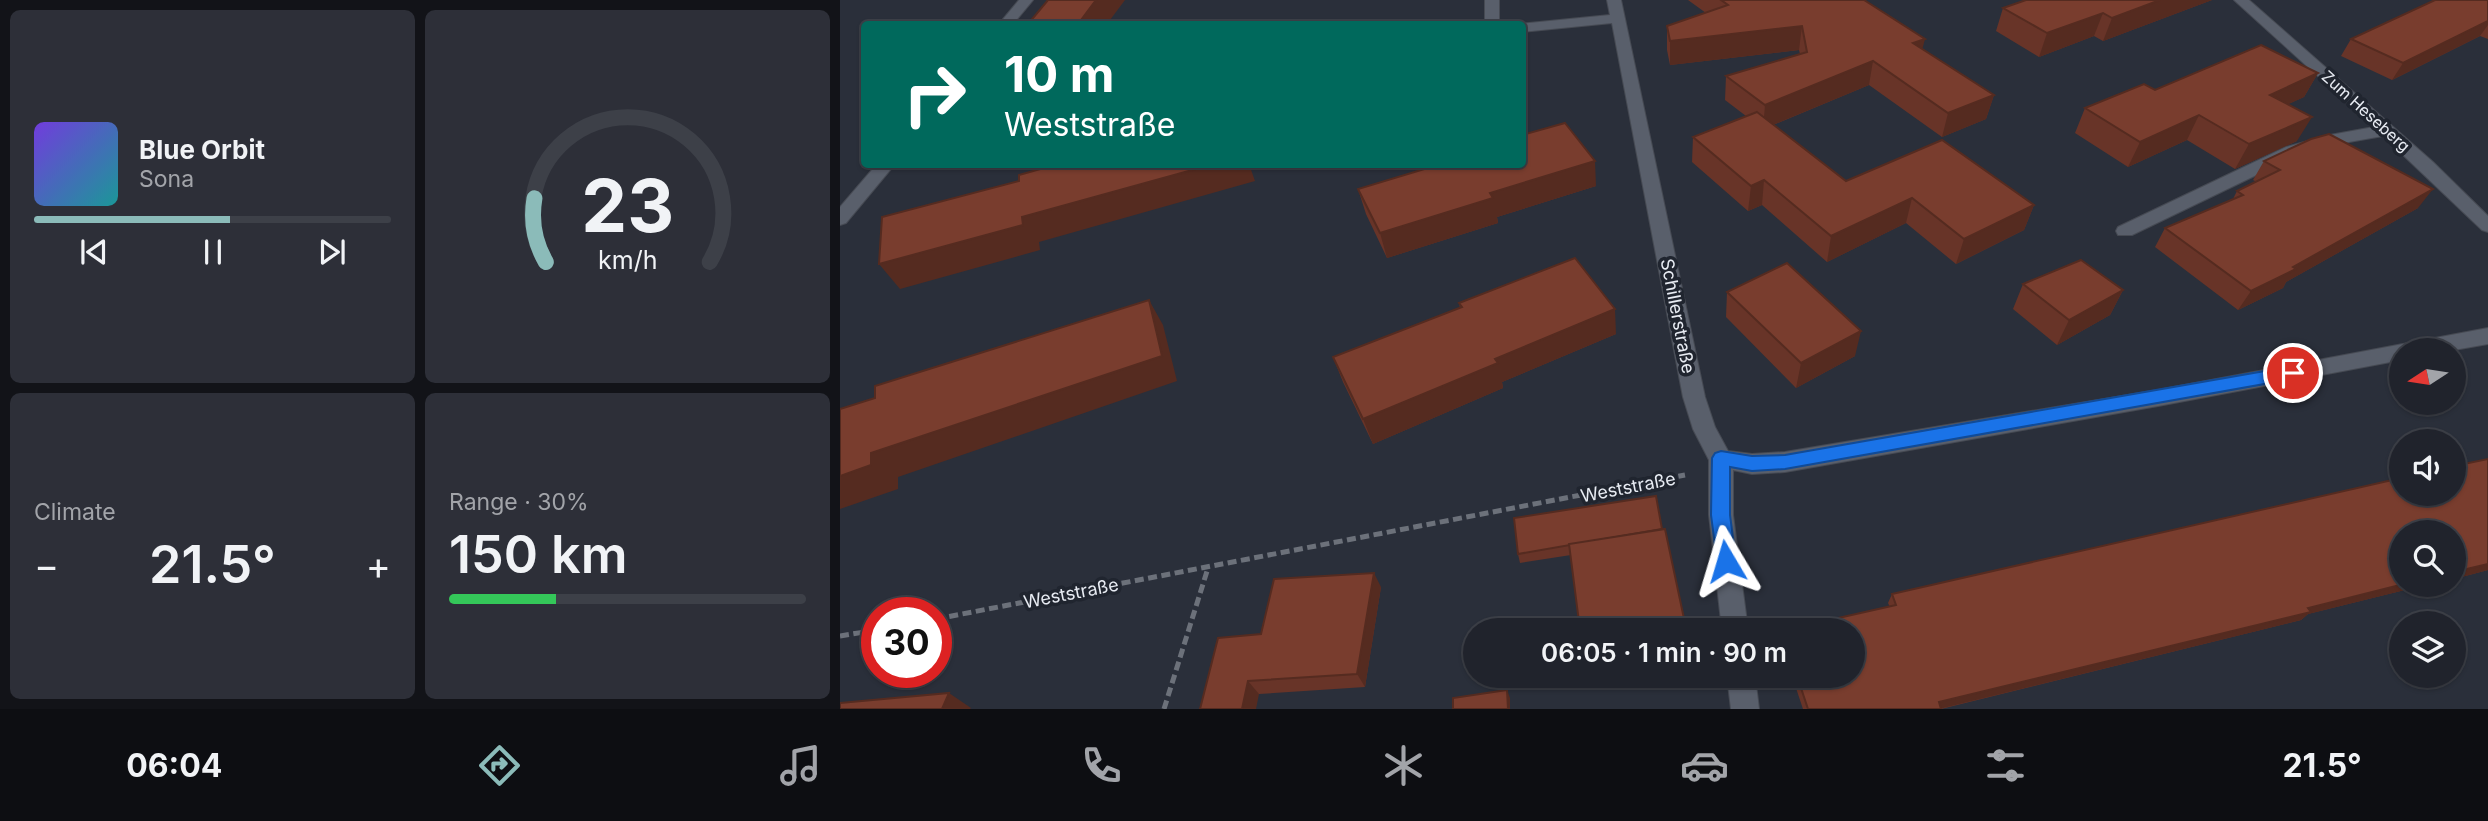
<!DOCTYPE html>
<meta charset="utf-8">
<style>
:root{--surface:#20232c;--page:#2d2f38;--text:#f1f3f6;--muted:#a2a4a9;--line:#3d4048;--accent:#8bbbb9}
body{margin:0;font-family:Inter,sans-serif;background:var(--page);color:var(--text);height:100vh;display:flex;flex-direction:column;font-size:26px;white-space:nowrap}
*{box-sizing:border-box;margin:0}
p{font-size:23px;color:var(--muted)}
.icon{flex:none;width:38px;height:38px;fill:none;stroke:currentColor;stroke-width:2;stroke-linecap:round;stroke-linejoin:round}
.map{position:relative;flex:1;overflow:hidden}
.drawer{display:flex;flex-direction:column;gap:10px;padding:10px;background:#121318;width:840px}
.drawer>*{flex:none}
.banner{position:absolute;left:21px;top:21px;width:665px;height:147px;border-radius:7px;box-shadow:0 2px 5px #0004,0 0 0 2px var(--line);background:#00695c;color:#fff;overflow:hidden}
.needle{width:46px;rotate:258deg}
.fabs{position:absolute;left:1549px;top:338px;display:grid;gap:14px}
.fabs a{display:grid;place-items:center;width:77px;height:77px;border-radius:50%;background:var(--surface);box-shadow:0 2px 5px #0004,0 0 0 2px var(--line);font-size:35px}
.speed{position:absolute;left:21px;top:597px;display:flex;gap:14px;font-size:35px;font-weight:700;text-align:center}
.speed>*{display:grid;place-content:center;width:91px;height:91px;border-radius:50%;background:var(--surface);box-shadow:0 2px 5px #0004,0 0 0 2px var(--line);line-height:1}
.speed .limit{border:10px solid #d22;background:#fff;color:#111}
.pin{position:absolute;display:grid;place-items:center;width:60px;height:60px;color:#fff;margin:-30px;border:4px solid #fff;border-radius:50%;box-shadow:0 2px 7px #0007}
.me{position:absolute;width:77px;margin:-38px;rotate:353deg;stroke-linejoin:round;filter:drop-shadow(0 0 5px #0008)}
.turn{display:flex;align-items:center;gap:24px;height:147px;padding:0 28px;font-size:32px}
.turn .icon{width:91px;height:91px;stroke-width:2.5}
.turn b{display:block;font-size:49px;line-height:60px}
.big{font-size:52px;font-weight:600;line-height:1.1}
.drawer .tile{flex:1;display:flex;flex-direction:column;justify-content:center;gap:10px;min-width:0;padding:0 24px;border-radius:10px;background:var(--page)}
.drawer .dial{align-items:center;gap:0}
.dial svg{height:182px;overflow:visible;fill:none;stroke:var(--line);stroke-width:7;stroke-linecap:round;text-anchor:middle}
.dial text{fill:var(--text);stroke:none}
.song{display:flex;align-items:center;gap:21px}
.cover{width:84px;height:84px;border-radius:10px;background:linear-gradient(135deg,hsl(260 70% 55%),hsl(180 70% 35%))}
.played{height:7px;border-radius:4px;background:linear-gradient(90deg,var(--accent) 55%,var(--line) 55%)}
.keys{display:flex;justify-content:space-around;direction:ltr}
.heat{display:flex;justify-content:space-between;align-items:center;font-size:38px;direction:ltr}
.charge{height:10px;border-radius:5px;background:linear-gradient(90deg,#34c759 30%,var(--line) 0)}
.drawer .tiles{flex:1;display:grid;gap:10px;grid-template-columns:repeat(2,1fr)}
.trip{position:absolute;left:623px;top:618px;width:402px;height:70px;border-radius:35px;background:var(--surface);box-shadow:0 2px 5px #0004,0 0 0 2px var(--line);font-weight:600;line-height:70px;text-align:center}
.menu{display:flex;height:112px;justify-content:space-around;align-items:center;background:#0d0e12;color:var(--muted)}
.menu .icon{width:49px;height:49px}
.menu .current{color:var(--accent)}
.menu b{font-size:32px;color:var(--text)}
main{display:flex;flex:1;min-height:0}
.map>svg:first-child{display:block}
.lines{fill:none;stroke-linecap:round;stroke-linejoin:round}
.minor-casing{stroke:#464a53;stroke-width:2}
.path{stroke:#6c717a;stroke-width:5;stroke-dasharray:9 4.5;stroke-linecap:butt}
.minor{fill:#595f6b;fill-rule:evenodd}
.wall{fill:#683428}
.shaded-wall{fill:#552b20}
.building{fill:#793d2e;stroke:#552b20;stroke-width:2}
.route{fill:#1a73e8;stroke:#114b97;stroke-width:2}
.labels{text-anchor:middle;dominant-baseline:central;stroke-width:7;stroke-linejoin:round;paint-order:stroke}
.far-street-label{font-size:16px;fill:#e8ecf3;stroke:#20252f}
.street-label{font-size:18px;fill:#e8ecf3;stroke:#20252f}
</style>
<main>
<section class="drawer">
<div class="tiles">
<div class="tile">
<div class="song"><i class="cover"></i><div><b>Blue Orbit</b><p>Sona</p></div></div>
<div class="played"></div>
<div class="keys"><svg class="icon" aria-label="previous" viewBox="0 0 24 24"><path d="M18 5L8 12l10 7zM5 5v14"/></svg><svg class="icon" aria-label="pause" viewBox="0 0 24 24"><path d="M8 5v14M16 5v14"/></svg><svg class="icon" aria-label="next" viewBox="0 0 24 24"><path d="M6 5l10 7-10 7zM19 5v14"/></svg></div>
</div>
<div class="tile dial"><svg viewBox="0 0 100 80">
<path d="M14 69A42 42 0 1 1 86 69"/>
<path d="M14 69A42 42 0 0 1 9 41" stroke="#8bbbb9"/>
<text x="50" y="56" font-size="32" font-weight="700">23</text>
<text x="50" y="72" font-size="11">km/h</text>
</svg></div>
<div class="tile"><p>Climate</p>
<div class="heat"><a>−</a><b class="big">21.5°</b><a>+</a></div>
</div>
<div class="tile"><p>Range · 30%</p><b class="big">150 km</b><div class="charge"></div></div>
</div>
</section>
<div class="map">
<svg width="1648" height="709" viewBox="0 0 1648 709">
<rect width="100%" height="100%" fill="#2a2f3a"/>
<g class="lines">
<defs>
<g id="minor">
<path d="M 179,0 L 193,0 L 173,24 L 159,24 Z"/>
<rect x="645" y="0" width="14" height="24"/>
<path d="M 767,0 L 781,0 L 865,397 L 875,427 L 888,451 L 912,454 L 945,452 L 1318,390 L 1648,328 L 1648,344 L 1614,350 L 1561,350 L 1561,360 L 1318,406 L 945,472 L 912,474 L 893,470 L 893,515 L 908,630 L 882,630 L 869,515 L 869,460 L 853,429 L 843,397 L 772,23 L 682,32 L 682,24 L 679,24 L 770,15 Z"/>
<path d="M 1394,0 L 1409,0 L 1593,162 L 1648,216 L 1648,232 L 1642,230 L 1543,136 L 1492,145 L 1458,155 L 1292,235 L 1278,235 L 1276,231 L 1278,227 L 1446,147 L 1490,135 L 1534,127 Z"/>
<path d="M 37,164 L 55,164 L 6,223 L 0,225 L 0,207 Z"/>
<path d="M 887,676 L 915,676 L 919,709 L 891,709 Z"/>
</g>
</defs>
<!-- minor casing -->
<use href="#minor" class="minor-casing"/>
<!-- path -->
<g class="path">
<path d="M 96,619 L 845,475"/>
<path d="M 0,636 L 37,630"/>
<path d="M 324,709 L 368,568"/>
</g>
<!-- minor -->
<use href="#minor" class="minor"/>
</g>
<!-- wall -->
<g class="wall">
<path d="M 848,0 L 1024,0 L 1082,49 L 1154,95 L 1146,119 L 1102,137 L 1029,85 L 933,125 L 1006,181 L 1194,205 L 1184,230 L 1116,264 L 1066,223 L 987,262 L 922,205 L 908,211 L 852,162 L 853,137 L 906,116 L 885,100 L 886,76 L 960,54 L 959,50 L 830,65 L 827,50 L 827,26 L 866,13 Z"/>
<path d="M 1372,0 L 1263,41 L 1254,36 L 1199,57 L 1156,31 L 1163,8 Z"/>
<path d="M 1648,0 L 1648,39 L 1640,36 L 1552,80 L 1501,56 L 1511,39 Z"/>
<path d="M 1478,73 L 1464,97 L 1448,104 L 1457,141 L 1395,169 L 1347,140 L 1288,167 L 1235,133 L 1245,108 L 1315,90 Z"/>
<path d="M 1424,161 L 1578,208 L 1446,282 L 1443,288 L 1398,310 L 1315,247 L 1325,228 L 1393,199 L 1397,191 L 1417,182 L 1413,180 Z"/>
<path d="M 756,186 L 657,217 L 658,223 L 547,258 L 526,214 L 518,189 Z"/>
<path d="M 1183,284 L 1283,290 L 1270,315 L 1217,345 L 1173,309 Z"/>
<path d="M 887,292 L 1015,356 L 956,388 L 886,317 Z"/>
<path d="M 619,303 L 776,334 L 662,382 L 663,388 L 533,444 L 503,382 L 493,357 L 620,308 Z"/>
<path d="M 1648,459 L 1648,570 L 1614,579 L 1614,532 L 1561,532 L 1561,584 L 1589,584 L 1468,614 L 1461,620 L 1101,709 L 963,709 L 952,676 L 1013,676 L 1013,630 L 945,630 L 1050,607 L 1048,603 L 1052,594 L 1561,478 L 1561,494 L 1614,494 L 1614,466 Z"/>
<path d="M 822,529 L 846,630 L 740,630 L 731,555 L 680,563 L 678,554 Z"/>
<path d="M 541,587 L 525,687 L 419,694 L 360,709 L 421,634 Z"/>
</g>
<!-- shaded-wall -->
<g class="shaded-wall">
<path d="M 256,0 L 285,0 L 267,24 L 238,24 Z"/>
<path d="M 1320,0 L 1372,0 L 1263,41 L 1272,18 Z"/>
<path d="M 1263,13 L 1254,36 L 1199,57 L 1207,33 Z"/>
<path d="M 1648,21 L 1648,25 L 1640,36 L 1552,80 L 1563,63 Z"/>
<path d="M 962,26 L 959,50 L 830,65 L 830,41 Z"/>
<path d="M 1085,39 L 1079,62 L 1073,43 Z"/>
<path d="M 1033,61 L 1029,85 L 923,129 L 925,105 Z"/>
<path d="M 1478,73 L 1464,97 L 1416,119 L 1430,95 Z"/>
<path d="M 1154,95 L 1146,119 L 1102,137 L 1108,113 Z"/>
<path d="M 1359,115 L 1347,140 L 1288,167 L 1300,142 Z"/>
<path d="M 1472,117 L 1457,141 L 1395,169 L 1409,144 Z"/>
<path d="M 755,161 L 756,186 L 657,217 L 658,223 L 547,258 L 540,233 L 650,193 Z"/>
<path d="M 374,164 L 409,164 L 415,181 L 199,242 L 200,250 L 60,289 L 39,264 L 182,217 Z"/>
<path d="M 924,180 L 922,205 L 908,211 L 911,186 Z"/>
<path d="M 1593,189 L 1578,208 L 1446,282 L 1443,288 L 1398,310 L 1411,291 Z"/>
<path d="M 1072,198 L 1066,223 L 987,262 L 991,236 Z"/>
<path d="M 1194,205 L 1184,230 L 1116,264 L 1124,239 Z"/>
<path d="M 1283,290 L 1270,315 L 1217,345 L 1229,320 Z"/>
<path d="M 309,300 L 323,325 L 337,381 L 58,477 L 58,489 L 0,509 L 0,476 L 31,453 Z"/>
<path d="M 775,309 L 776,334 L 662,382 L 663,388 L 533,444 L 523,419 L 655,359 Z"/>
<path d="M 1021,331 L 1015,356 L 956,388 L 961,363 Z"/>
<path d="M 1648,564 L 1648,570 L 1614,579 L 1614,572 Z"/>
<path d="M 534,573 L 541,587 L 525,687 L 517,674 Z"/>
<path d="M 1564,584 L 1589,584 L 1468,614 L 1461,620 L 1099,709 L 1099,702 L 1468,608 Z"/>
<path d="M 408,681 L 419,694 L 416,709 L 402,709 Z"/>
<path d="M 667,690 L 670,698 L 670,709 L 668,709 Z"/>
<path d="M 109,693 L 131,708 L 130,709 L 102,709 Z"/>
</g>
<!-- building -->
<g class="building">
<path d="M 208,0 L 256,0 L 238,24 L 188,24 Z"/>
<path d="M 881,0 L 1024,0 L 1085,39 L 1073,43 L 1154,95 L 1108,113 L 1033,61 L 925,105 L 886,76 L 967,52 L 962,26 L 830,41 L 827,26 L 888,5 Z"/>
<path d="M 1186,0 L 1320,0 L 1272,18 L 1263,13 L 1207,33 L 1163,8 Z"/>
<path d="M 1595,0 L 1648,0 L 1648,21 L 1563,63 L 1511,39 Z"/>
<path d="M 1421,45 L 1478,73 L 1430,95 L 1472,117 L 1409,144 L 1359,115 L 1300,142 L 1245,108 L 1304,84 L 1315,90 Z"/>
<path d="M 917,112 L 1006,181 L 1102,140 L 1194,205 L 1124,239 L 1072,198 L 991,236 L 924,180 L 911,186 L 853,137 Z"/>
<path d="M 725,123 L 755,161 L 650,193 L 653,198 L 540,233 L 518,189 L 601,164 L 682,164 L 682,135 Z"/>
<path d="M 1489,134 L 1593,189 L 1453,267 L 1456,269 L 1411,291 L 1325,228 L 1403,195 L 1397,191 L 1440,170 L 1424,161 L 1471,139 Z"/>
<path d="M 218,164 L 374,164 L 182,217 L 183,225 L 39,264 L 42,217 L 179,181 L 179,175 Z"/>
<path d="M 735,258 L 775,309 L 655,359 L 658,363 L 523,419 L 493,357 L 622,307 L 619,303 Z"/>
<path d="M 1241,260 L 1283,290 L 1229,320 L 1183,284 Z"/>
<path d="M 947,263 L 1021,331 L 961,363 L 887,292 Z"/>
<path d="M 309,300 L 322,356 L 31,453 L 31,465 L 0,476 L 0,409 L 35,398 L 35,386 Z"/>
<path d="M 1648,459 L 1648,564 L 1614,572 L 1614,532 L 1561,532 L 1561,584 L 1564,584 L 1468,608 L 1471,612 L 1099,702 L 1101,709 L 968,709 L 957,676 L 1013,676 L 1013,630 L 945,630 L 1056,605 L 1052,594 L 1561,478 L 1561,494 L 1614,494 L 1614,466 Z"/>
<path d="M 816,496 L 822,529 L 678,554 L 674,518 Z"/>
<path d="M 825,529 L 846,628 L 832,630 L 740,630 L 729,544 Z"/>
<path d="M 534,573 L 517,674 L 408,681 L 402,709 L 360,709 L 378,638 L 421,634 L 434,579 Z"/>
<path d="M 667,690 L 668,709 L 613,709 L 613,698 Z"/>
<path d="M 109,693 L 102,709 L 0,709 L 0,703 Z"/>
</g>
<!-- route -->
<path class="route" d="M 1453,366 L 1461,373 L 1453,379 L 945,469 L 912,471 L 890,467 L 890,515 L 896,561 L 893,567 L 886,570 L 880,567 L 877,561 L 871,515 L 872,458 L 875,453 L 881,451 L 912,456 L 945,455 Z"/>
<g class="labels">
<!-- far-street labels -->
<g class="far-street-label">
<text transform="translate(1526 111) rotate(42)">Zum Heseberg</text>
</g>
<!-- street labels -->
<g class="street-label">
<text transform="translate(838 316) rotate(79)">Schillerstraße</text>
<text transform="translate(788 487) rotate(-11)">Weststraße</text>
<text transform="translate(231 593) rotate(-11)">Weststraße</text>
</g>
</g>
</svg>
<div class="fabs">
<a><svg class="needle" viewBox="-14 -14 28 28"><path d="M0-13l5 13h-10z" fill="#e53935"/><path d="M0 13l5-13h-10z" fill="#a2a4a9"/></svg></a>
<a><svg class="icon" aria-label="sound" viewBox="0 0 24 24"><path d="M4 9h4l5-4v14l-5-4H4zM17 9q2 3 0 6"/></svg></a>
<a><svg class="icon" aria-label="search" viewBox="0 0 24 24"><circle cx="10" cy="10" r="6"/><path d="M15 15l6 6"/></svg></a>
<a><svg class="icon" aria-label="layers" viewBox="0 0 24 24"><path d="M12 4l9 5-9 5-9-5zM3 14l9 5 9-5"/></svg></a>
</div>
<div class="speed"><div class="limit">30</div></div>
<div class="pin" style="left:1453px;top:373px;background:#d93025"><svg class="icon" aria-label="arrive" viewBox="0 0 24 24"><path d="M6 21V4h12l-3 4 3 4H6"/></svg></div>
<svg class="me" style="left:886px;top:561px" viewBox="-20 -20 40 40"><path d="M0-17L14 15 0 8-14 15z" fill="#1a73e8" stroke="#fff" stroke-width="4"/></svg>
<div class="trip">06:05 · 1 min · 90 m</div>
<div class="banner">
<div class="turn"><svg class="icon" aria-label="right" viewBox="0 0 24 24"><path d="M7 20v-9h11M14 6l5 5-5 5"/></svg><div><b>10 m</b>Weststraße</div></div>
</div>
</div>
</main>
<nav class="menu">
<b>06:04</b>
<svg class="icon current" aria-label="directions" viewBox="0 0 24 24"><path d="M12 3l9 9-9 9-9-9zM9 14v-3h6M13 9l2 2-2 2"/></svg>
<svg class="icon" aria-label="music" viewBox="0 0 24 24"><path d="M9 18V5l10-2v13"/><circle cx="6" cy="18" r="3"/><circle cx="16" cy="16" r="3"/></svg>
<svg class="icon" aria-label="phone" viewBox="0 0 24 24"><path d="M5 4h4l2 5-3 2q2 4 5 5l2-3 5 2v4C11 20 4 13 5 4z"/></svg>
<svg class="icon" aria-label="climate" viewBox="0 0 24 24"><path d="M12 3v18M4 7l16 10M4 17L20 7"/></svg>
<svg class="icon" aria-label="car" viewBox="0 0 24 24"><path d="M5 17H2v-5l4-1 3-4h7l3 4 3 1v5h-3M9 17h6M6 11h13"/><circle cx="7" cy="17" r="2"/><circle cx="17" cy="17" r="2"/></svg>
<svg class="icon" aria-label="filters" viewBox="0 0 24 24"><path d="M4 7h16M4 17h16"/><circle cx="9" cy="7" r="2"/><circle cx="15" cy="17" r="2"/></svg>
<b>21.5°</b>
</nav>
